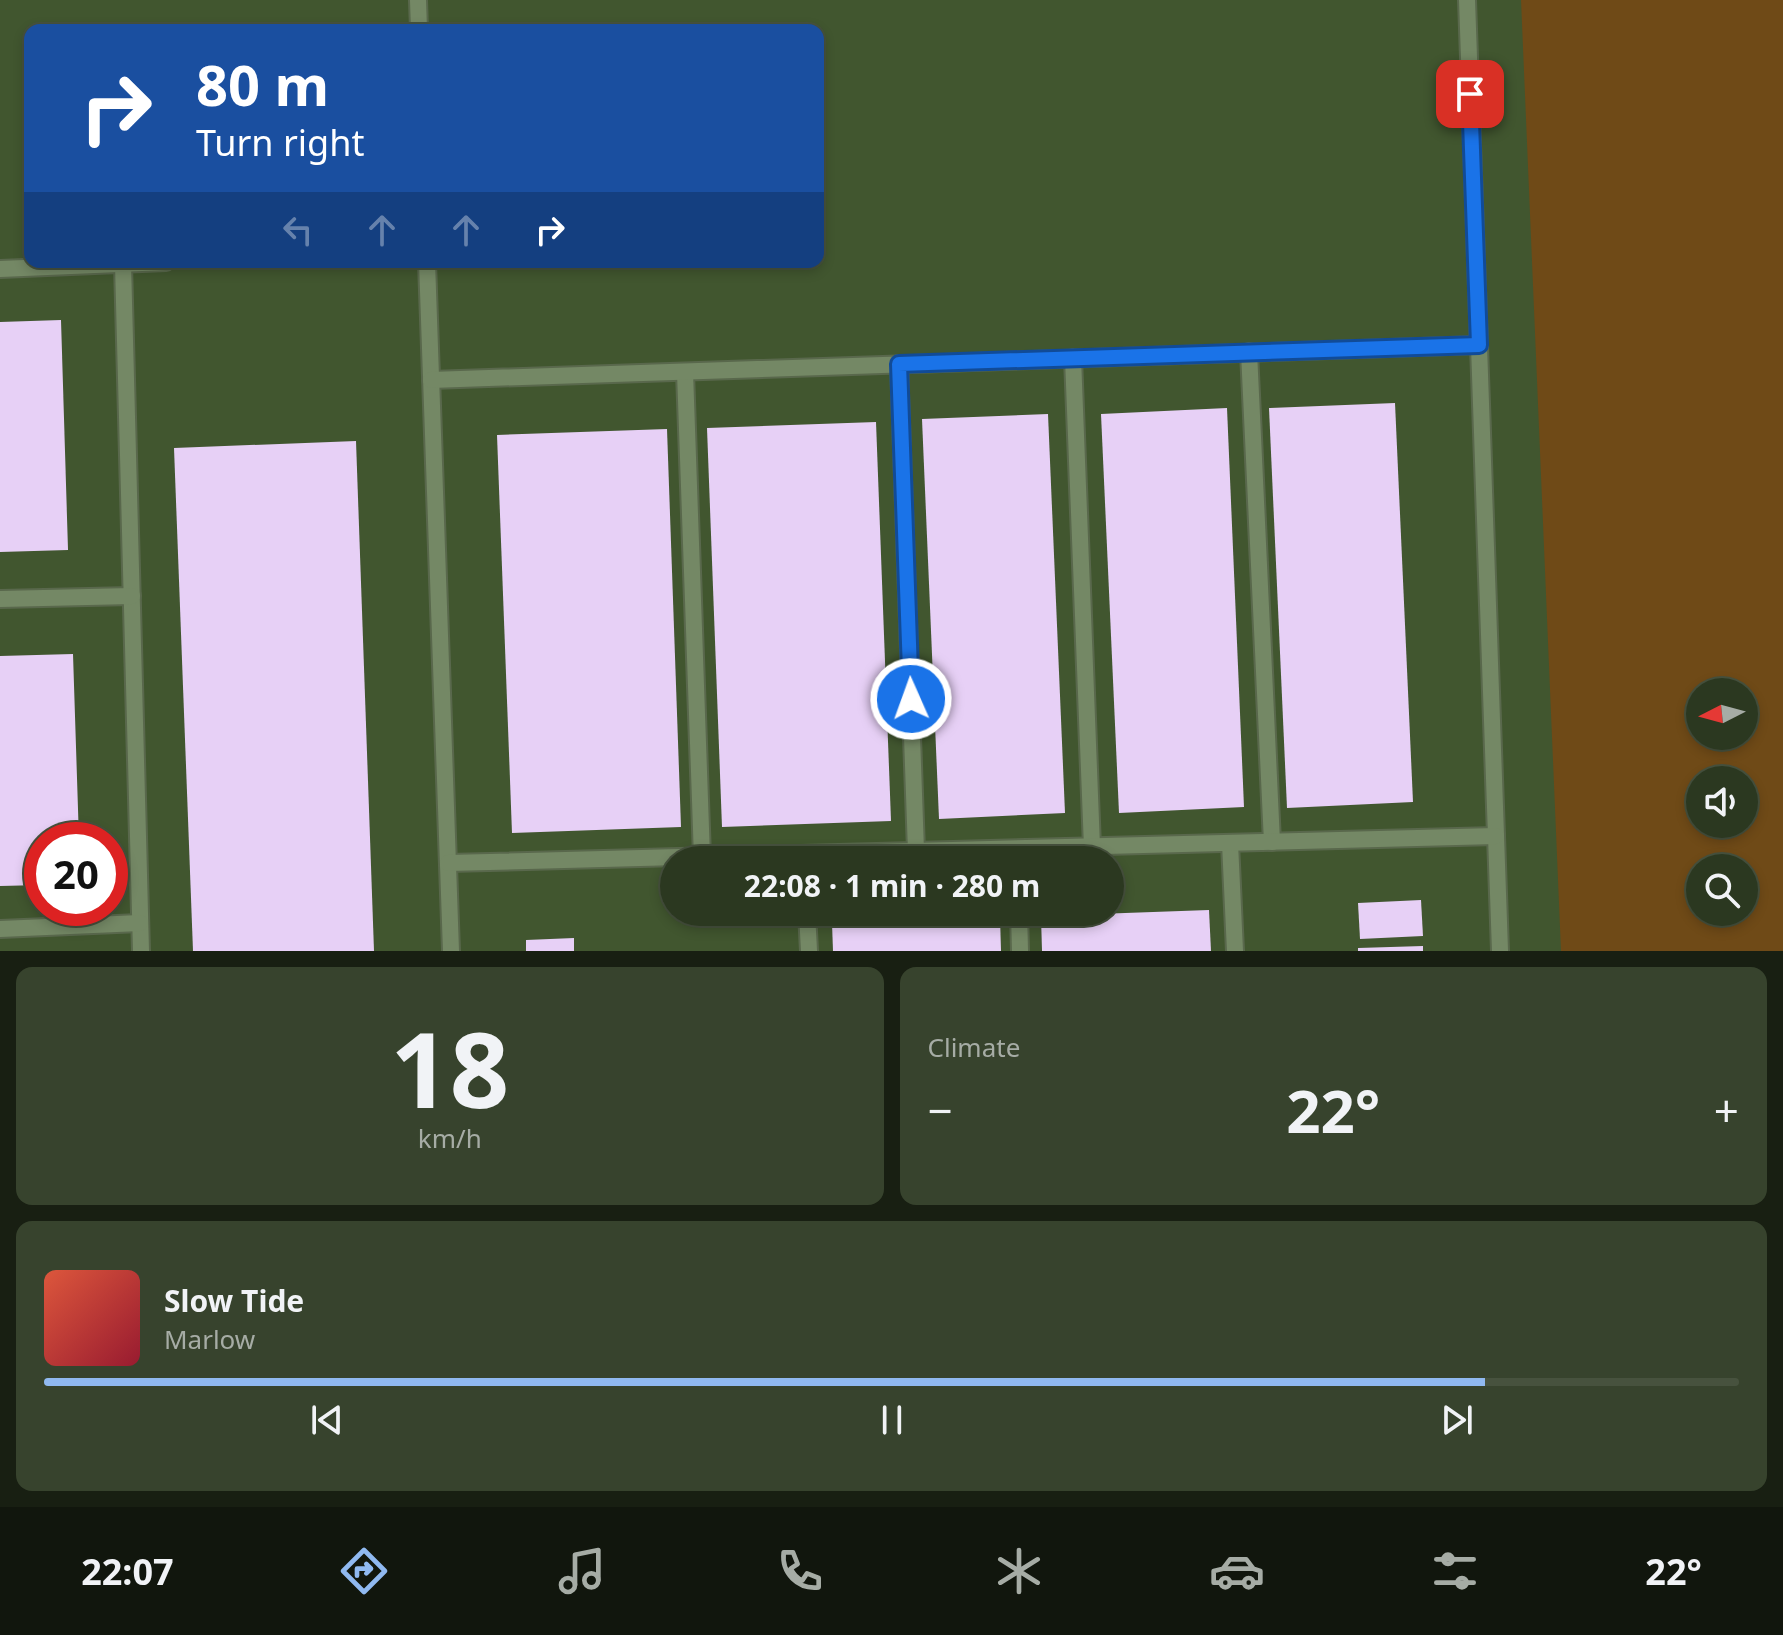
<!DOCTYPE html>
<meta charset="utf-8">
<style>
:root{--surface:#2b3820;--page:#37432d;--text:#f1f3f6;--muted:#a6aca5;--line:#47523e;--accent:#90b9f0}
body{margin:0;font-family:"Noto Sans",sans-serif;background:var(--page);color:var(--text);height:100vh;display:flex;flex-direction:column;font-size:30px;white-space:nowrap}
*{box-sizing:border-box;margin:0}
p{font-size:26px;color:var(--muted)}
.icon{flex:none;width:44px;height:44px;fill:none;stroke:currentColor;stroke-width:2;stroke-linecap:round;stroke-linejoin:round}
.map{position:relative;height:951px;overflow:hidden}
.side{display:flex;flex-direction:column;gap:16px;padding:16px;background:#181f12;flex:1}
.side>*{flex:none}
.hud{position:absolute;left:24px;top:24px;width:800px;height:244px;border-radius:16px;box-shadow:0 4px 12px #0003,0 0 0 2px var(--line);background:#1a4fa0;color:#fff;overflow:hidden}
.needle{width:52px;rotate:264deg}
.fabs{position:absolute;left:1686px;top:678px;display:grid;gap:16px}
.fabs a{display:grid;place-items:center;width:72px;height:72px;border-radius:50%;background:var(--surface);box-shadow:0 4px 12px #0003,0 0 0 2px var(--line);font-size:40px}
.speed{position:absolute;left:24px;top:822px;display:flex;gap:16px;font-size:40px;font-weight:700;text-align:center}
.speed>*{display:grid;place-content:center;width:104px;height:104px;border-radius:50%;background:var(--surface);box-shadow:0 4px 12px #0003,0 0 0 2px var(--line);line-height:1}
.speed .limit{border:12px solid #d22;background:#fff;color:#111}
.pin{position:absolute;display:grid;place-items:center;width:68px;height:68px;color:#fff;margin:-34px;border-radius:16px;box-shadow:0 4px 12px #0006}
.me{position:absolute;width:88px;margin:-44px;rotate:358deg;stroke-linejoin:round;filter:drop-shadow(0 0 6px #0008)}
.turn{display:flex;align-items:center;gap:28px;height:168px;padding:0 40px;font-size:36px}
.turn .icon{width:104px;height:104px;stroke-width:2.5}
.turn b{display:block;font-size:56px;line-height:68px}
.lanes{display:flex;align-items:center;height:76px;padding:0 40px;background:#0003;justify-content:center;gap:40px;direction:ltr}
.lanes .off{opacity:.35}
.big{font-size:60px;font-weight:700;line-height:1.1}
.side .card{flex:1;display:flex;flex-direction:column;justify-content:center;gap:12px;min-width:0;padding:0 28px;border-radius:16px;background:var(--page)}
.side .dial{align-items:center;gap:0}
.dial b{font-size:104px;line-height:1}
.song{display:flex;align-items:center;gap:24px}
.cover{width:96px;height:96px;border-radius:12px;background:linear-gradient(135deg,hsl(10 70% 55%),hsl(350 70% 35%))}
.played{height:8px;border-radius:4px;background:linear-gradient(90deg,var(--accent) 85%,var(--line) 85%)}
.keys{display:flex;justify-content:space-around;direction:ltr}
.heat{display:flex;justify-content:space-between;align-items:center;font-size:44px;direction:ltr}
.side .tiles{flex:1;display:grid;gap:16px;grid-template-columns:1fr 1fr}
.card:last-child{grid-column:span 2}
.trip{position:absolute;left:660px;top:846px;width:464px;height:80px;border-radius:40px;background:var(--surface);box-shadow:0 4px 12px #0003,0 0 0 2px var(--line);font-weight:700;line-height:80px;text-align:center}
.tabs{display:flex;height:128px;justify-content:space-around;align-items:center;background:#11160d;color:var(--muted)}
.tabs .icon{width:56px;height:56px}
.tabs .selected{color:var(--accent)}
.tabs b{font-size:36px;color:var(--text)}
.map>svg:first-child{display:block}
.built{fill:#41562f;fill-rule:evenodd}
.green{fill:#6f4a17;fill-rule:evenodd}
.building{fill:#e7d0f6}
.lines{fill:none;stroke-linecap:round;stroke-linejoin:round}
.lane-casing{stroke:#59684c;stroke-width:20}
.lane{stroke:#748865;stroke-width:16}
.route-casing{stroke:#114b97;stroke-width:20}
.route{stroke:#1a73e8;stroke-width:14}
</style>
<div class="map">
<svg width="1783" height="951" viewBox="0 0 1783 951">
<rect width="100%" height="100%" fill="#394b2a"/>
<!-- built -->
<path class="built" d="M 0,0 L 1783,0 L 1783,951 L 0,951 ZM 30,30 L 818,30 L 818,262 L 30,262 ZM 1700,692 L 1744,692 L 1744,736 L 1700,736 ZM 1700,780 L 1744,780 L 1744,824 L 1700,824 ZM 42,840 L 110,840 L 110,908 L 42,908 ZM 674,860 L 1110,860 L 1110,912 L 674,912 ZM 1700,868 L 1744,868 L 1744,912 L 1700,912 Z"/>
<!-- green -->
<path class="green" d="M 1521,0 L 1783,0 L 1783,951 L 1561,951 ZM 1700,692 L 1744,692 L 1744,736 L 1700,736 ZM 1700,780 L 1744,780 L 1744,824 L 1700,824 ZM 1700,868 L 1744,868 L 1744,912 L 1700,912 Z"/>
<!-- building -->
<g class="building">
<path d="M 61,320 L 68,550 L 0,552 L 0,322 Z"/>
<path d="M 1395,403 L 1413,802 L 1287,808 L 1269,408 Z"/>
<path d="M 1227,408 L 1244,807 L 1119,813 L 1101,414 Z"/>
<path d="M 1048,414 L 1065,813 L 939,819 L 922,419 Z"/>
<path d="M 876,422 L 891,821 L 722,827 L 707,428 Z"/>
<path d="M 667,429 L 681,827 L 512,833 L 497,435 Z"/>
<path d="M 356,441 L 374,951 L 193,951 L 174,448 Z"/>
<path d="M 73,654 L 79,840 L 42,840 L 42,885 L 0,886 L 0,656 Z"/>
<path d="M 1421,900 L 1423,936 L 1360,939 L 1358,903 Z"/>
<path d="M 1209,910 L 1211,951 L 1042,951 L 1041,916 Z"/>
<path d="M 1000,917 L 1001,951 L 833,951 L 832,923 Z"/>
<path d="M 574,938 L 574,951 L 526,951 L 526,940 Z"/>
<path d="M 1423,946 L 1423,951 L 1358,951 L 1358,948 Z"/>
</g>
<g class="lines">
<defs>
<g id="lane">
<path d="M 418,0 L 419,30"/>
<path d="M 1467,0 L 1500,951"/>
<path d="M 427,262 L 451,951"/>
<path d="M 123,264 L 141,951"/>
<path d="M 0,269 L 166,262"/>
<path d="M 1249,352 L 1272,842"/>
<path d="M 1073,358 L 1092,847"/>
<path d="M 899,364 L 916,851"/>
<path d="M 685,372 L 702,857"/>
<path d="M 431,380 L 1479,345"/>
<path d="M 0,599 L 132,596"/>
<path d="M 1230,843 L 1235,951"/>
<path d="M 448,863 L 1496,836"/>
<path d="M 807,912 L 809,951"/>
<path d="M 1019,912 L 1020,951"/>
<path d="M 0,929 L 140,923"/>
</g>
</defs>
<!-- lane casing -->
<use href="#lane" class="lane-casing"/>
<!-- lane -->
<use href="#lane" class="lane"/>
</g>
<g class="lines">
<defs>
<path id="route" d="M 911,699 L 899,364 L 1479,345 L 1470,94"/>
</defs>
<!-- route casing -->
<use href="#route" class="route-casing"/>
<!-- route -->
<use href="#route" class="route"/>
</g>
</svg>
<div class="fabs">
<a><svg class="needle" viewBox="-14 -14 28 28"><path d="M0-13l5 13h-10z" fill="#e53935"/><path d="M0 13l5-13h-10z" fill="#a6aca5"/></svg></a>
<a><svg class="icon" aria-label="sound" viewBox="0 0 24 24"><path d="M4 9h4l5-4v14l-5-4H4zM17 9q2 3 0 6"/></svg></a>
<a><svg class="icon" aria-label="search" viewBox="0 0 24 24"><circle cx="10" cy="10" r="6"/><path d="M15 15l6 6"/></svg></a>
</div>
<div class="speed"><div class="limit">20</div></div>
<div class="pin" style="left:1470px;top:94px;background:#d93025"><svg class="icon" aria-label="arrive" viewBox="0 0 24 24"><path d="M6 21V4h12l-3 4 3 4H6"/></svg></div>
<svg class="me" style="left:911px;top:699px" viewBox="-20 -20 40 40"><circle r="17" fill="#1a73e8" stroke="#fff" stroke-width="3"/><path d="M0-11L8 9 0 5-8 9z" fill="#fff"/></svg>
<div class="trip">22:08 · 1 min · 280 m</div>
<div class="hud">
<div class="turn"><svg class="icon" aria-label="right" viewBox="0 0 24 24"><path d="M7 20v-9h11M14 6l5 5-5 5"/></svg><div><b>80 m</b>Turn right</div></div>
<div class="lanes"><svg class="icon off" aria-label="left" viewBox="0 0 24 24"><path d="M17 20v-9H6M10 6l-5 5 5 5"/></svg><svg class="icon off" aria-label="ahead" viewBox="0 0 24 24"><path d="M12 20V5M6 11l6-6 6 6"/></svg><svg class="icon off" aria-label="ahead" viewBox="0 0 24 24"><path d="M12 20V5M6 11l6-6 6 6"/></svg><svg class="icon" aria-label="right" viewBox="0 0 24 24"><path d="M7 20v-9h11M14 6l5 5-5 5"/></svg></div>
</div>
</div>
<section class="side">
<div class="tiles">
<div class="card dial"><b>18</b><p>km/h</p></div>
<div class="card"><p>Climate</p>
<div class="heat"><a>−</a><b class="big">22°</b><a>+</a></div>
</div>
<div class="card">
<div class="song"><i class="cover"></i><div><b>Slow Tide</b><p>Marlow</p></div></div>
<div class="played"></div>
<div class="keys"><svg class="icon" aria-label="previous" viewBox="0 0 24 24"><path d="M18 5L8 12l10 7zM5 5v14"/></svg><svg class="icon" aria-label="pause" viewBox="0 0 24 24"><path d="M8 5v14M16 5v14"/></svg><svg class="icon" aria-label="next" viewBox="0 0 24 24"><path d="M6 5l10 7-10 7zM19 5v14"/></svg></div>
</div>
</div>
</section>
<nav class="tabs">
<b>22:07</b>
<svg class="icon selected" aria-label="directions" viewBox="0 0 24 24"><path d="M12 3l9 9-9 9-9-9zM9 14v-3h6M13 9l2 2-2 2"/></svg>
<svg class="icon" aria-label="music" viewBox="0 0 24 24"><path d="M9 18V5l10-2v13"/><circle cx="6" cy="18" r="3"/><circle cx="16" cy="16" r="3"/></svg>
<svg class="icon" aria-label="phone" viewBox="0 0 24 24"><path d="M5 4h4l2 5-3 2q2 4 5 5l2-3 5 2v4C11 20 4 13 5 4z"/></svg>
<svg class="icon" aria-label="climate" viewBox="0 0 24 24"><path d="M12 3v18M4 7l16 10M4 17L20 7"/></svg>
<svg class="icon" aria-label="car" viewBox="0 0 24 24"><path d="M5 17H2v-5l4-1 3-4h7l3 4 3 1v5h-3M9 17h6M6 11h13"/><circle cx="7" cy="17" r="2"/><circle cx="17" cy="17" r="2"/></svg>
<svg class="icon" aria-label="filters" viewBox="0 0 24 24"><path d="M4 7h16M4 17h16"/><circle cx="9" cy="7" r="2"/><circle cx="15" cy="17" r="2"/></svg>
<b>22°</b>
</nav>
